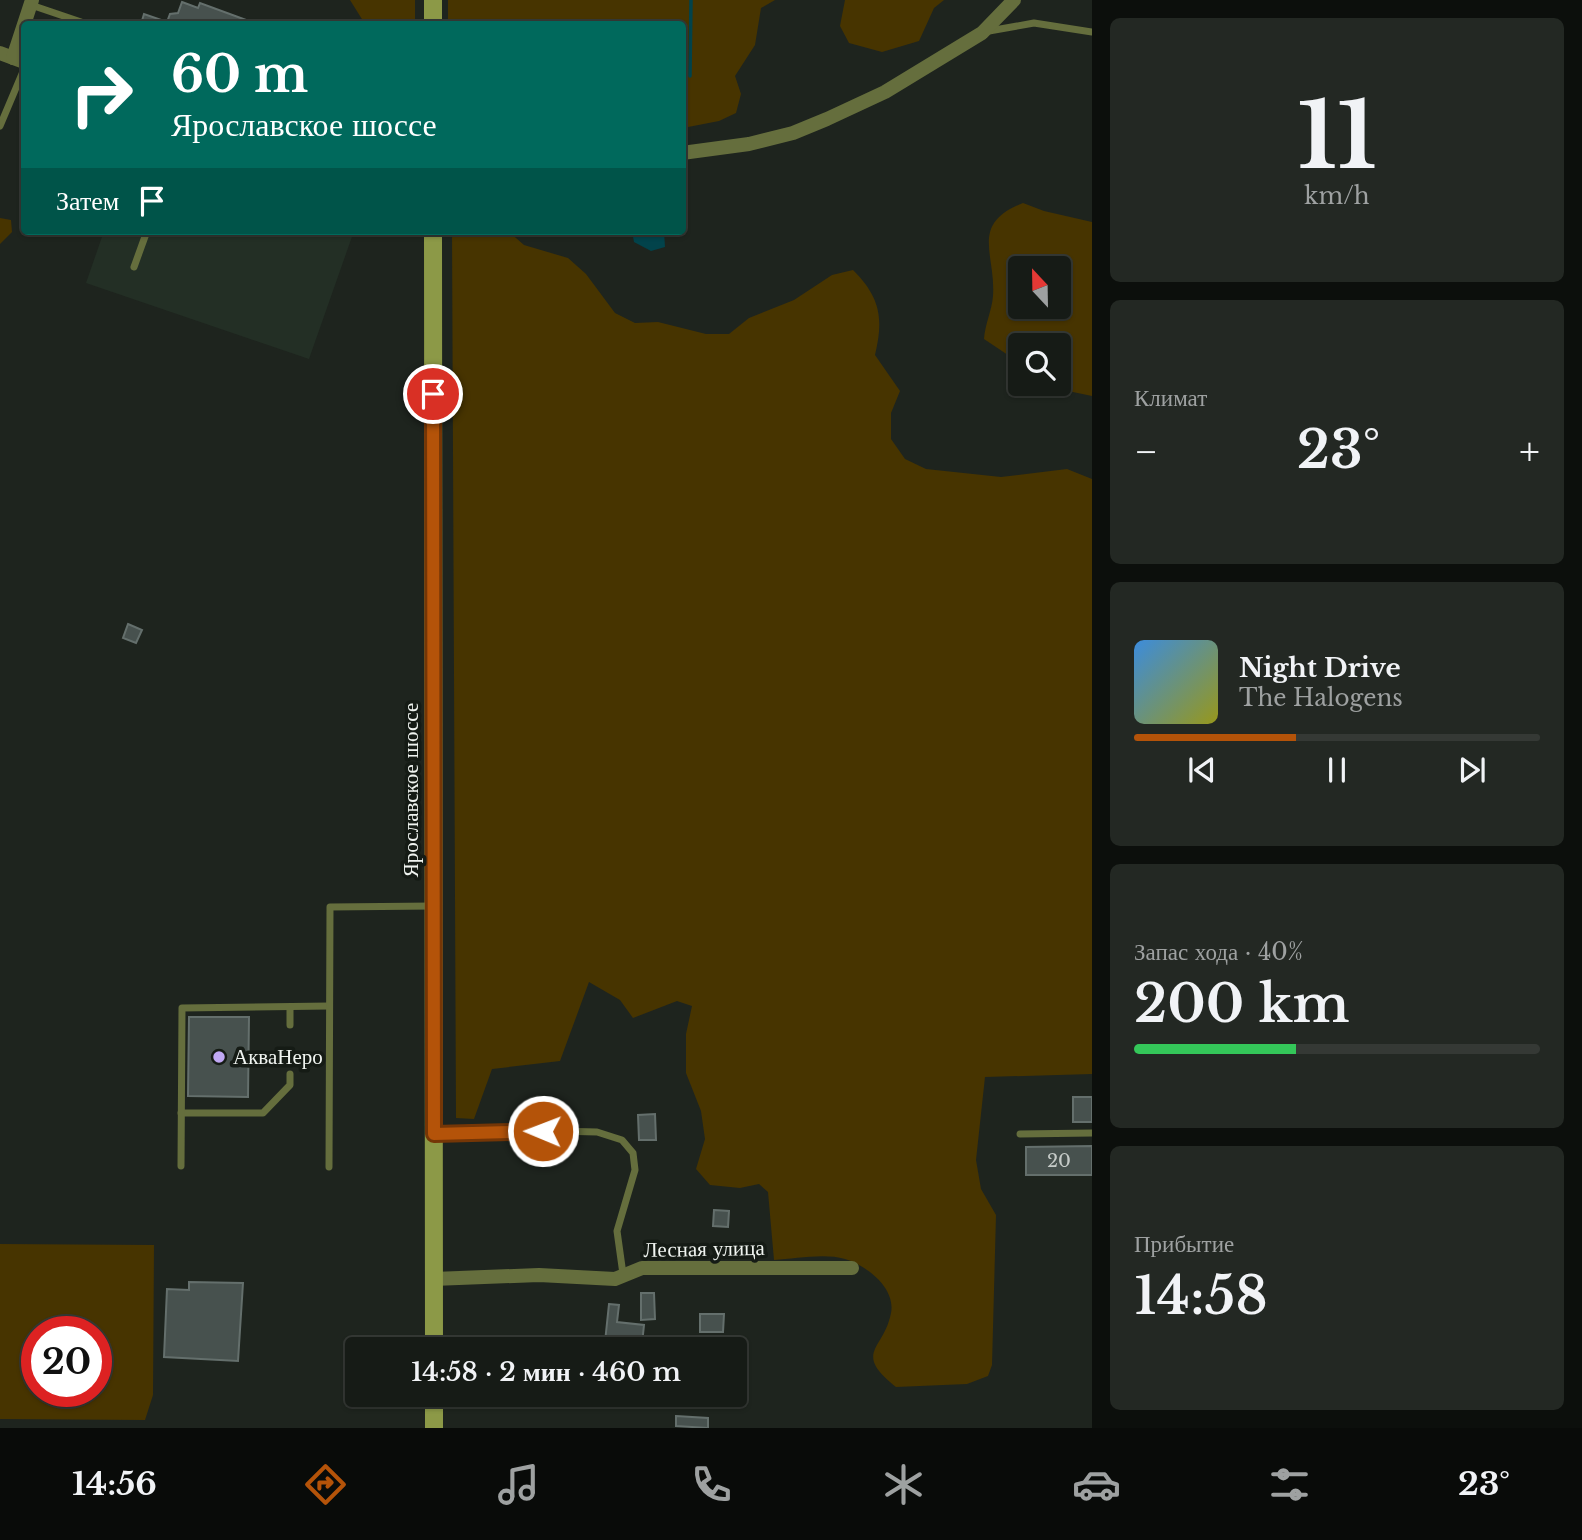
<!DOCTYPE html>
<html lang="ru">
<meta charset="utf-8">
<style>
:root{--surface:#161b16;--page:#232823;--text:#f1f3f6;--muted:#9ea1a1;--line:#353935;--accent:#b45309}
body{margin:0;font-family:"Libre Baskerville",serif;background:var(--page);color:var(--text);height:100vh;display:flex;flex-direction:column;font-size:26px;white-space:nowrap}
*{box-sizing:border-box;margin:0}
p{font-size:23px;color:var(--muted)}
.icon{flex:none;width:38px;height:38px;fill:none;stroke:currentColor;stroke-width:2;stroke-linecap:round;stroke-linejoin:round}
.map{position:relative;flex:1;overflow:hidden}
.sheet{display:flex;flex-direction:column;gap:18px;padding:18px;background:#0c0f0c;width:490px}
.sheet>*{flex:none}
.hud{position:absolute;left:21px;top:21px;width:665px;height:214px;border-radius:7px;box-shadow:0 2px 5px #0004,0 0 0 2px var(--line);background:#00695c;color:#fff;overflow:hidden}
.needle{width:46px;rotate:338deg}
.buttons{position:absolute;left:1008px;top:256px;display:grid;gap:14px}
.buttons a{display:grid;place-items:center;width:63px;height:63px;border-radius:7px;background:var(--surface);box-shadow:0 2px 5px #0004,0 0 0 2px var(--line);font-size:35px}
.speed{position:absolute;left:21px;top:1316px;display:flex;gap:14px;font-size:35px;font-weight:700;text-align:center}
.speed>*{display:grid;place-content:center;width:91px;height:91px;border-radius:50%;background:var(--surface);box-shadow:0 2px 5px #0004,0 0 0 2px var(--line);line-height:1}
.speed .limit{border:10px solid #d22;background:#fff;color:#111}
.pin{position:absolute;display:grid;place-items:center;width:60px;height:60px;color:#fff;margin:-30px;border:4px solid #fff;border-radius:50%;box-shadow:0 2px 7px #0007}
.me{position:absolute;width:77px;margin:-38px;rotate:271deg;stroke-linejoin:round;filter:drop-shadow(0 0 5px #0008)}
.turn{display:flex;align-items:center;gap:24px;height:147px;padding:0 35px;font-size:32px}
.turn .icon{width:91px;height:91px;stroke-width:2.5}
.turn b{display:block;font-size:49px;line-height:60px}
.then{display:flex;align-items:center;height:66px;padding:0 35px;background:#0003;gap:14px;font-size:26px}
.big{font-size:52px;font-weight:600;line-height:1.1}
.sheet .widget{flex:1;display:flex;flex-direction:column;justify-content:center;gap:10px;min-width:0;padding:0 24px;border-radius:10px;background:var(--page)}
.sheet .dial{align-items:center;gap:0}
.dial b{font-size:91px;line-height:1}
.song{display:flex;align-items:center;gap:21px}
.cover{width:84px;height:84px;border-radius:10px;background:linear-gradient(135deg,hsl(210 70% 55%),hsl(60 70% 35%))}
.played{height:7px;border-radius:4px;background:linear-gradient(90deg,var(--accent) 40%,var(--line) 40%)}
.keys{display:flex;justify-content:space-around;direction:ltr}
.heat{display:flex;justify-content:space-between;align-items:center;font-size:38px;direction:ltr}
.charge{height:10px;border-radius:5px;background:linear-gradient(90deg,#34c759 40%,var(--line) 0)}
.trip{position:absolute;left:345px;top:1337px;width:402px;height:70px;border-radius:7px;background:var(--surface);box-shadow:0 2px 5px #0004,0 0 0 2px var(--line);font-weight:600;line-height:70px;text-align:center}
.tabs{display:flex;height:112px;justify-content:space-around;align-items:center;background:#090b09;color:var(--muted)}
.tabs .icon{width:49px;height:49px}
.tabs .active{color:var(--accent)}
.tabs b{font-size:32px;color:var(--text)}
main{display:flex;flex:1;min-height:0}
.map>svg:first-child{display:block}
.built{fill:#232f25}
.green{fill:#473400;fill-rule:evenodd}
.water{fill:#02434b}
.lines{fill:none;stroke-linecap:round;stroke-linejoin:round}
.stream{stroke:#02434b;stroke-width:3.5}
.building{fill:#47514e;stroke:#646f6c;stroke-width:2}
.service{stroke:#656e3d;stroke-width:7}
.minor{stroke:#656e3d;stroke-width:14}
.secondary{stroke:#8c9947;stroke-width:18}
.route-casing{stroke:#753606;stroke-width:18}
.route{stroke:#b45309;stroke-width:12}
.poi-dot{fill:#c0a8f3;stroke:#151b15;stroke-width:2.5}
.labels{text-anchor:middle;dominant-baseline:central;stroke-width:7;stroke-linejoin:round;paint-order:stroke}
.number-label{font-size:18px;fill:#c6cbc8}
.street-label{font-size:21px;fill:#f0f4f0;stroke:#151b15}
.poi-label{font-size:21px;fill:#f0f4f0;stroke:#151b15;text-anchor:start}
</style>
<main>
<div class="map">
<svg width="1092" height="1428" viewBox="0 0 1092 1428">
<rect width="100%" height="100%" fill="#1e241e"/>
<!-- built -->
<path class="built" d="M 104,231 L 354,231 L 309,359 L 86,283 Z"/>
<!-- green -->
<g class="green">
<path d="M 350,0 L 415,0 L 415,24 L 365,24 Z"/>
<path d="M 448,0 L 775,0 L 761,8 L 755,45 L 735,76 L 741,94 L 736,113 L 719,121 L 683,128 L 682,24 L 448,24 Z"/>
<path d="M 845,0 L 944,0 L 934,8 L 919,41 L 882,52 L 849,43 L 840,26 Z"/>
<path d="M 1023,203 L 1044,211 L 1092,222 L 1092,396 L 1068,391 L 1055,383 L 1059,383 L 1059,345 L 1020,345 L 1020,363 L 984,339 C 985,324 992,310 993,296 C 996,254 969,224 1023,203 ZM 1020,268 L 1059,268 L 1059,306 L 1020,306 Z"/>
<path d="M 0,218 L 11,220 L 12,232 L 0,244 Z"/>
<path d="M 452,231 L 508,231 L 524,245 L 568,258 L 586,274 L 615,313 L 635,323 L 658,322 L 706,334 L 729,334 L 749,318 L 794,300 L 832,275 L 853,270 C 880,297 884,318 875,355 L 900,391 L 891,413 L 891,439 L 905,459 L 926,469 L 1001,477 L 1067,469 L 1092,479 L 1092,1074 L 985,1077 L 976,1160 L 981,1189 L 996,1215 L 992,1365 L 988,1376 L 967,1384 L 896,1387 C 852,1352 884,1350 891,1313 C 896,1288 866,1265 845,1259 C 824,1253 795,1259 774,1260 L 768,1192 L 759,1184 L 740,1188 L 710,1185 L 696,1169 L 705,1139 L 701,1111 L 686,1073 L 686,1034 L 692,1006 L 677,1001 L 633,1018 L 620,1000 L 589,982 L 560,1061 L 492,1069 L 474,1119 L 456,1118 Z"/>
<path d="M 0,1244 L 154,1245 L 153,1395 L 145,1420 L 0,1419 ZM 37,1332 L 96,1332 L 96,1391 L 37,1391 Z"/>
</g>
<!-- water -->
<path class="water" d="M 632,231 L 664,231 L 665,247 L 651,251 L 634,242 Z"/>
<g class="lines">
<!-- stream -->
<path class="stream" d="M 690,76 L 691,0"/>
</g>
<!-- building -->
<g class="building">
<path d="M 182,2 L 198,8 L 200,3 L 257,24 L 141,24 L 144,14 L 167,22 L 170,14 L 178,13 Z"/>
<path d="M 128,624 L 142,630 L 136,643 L 123,638 Z"/>
<path d="M 189,1017 L 249,1017 L 248,1097 L 188,1096 Z"/>
<rect x="1073" y="1097" width="19" height="25"/>
<path d="M 655,1114 L 656,1140 L 639,1140 L 638,1115 Z"/>
<path d="M 1092,1146 L 1092,1175 L 1026,1175 L 1026,1147 Z"/>
<path d="M 714,1210 L 729,1211 L 728,1227 L 713,1226 Z"/>
<path d="M 189,1282 L 243,1283 L 238,1361 L 164,1357 L 167,1289 L 189,1290 Z"/>
<path d="M 641,1293 L 654,1293 L 655,1319 L 641,1320 Z"/>
<path d="M 609,1304 L 619,1305 L 617,1322 L 644,1325 L 642,1344 L 605,1342 Z"/>
<path d="M 700,1314 L 724,1314 L 723,1332 L 700,1332 Z"/>
<rect x="512" y="1337" width="20" height="12"/>
<path d="M 676,1416 L 708,1418 L 708,1428 L 676,1426 Z"/>
</g>
<g class="lines">
<!-- service -->
<g class="service">
<path d="M 31,5 L 87,24"/>
<path d="M 989,31 L 1034,23 L 1092,32"/>
<path d="M 0,126 L 24,69"/>
<path d="M 134,267 L 147,231"/>
<path d="M 290,1025 L 290,1007"/>
<path d="M 181,1113 L 263,1113 L 290,1085 L 290,1074"/>
<path d="M 435,1134 L 515,1130 L 597,1132 L 622,1140 L 633,1153 L 635,1170 L 617,1231 L 623,1274"/>
<path d="M 1020,1134 L 1092,1133"/>
<path d="M 181,1166 L 182,1008 L 329,1006"/>
<path d="M 329,1167 L 330,907 L 433,906"/>
</g>
<!-- minor -->
<g class="minor">
<path d="M 0,53 L 24,62"/>
<path d="M 13,58 L 32,0"/>
<path d="M 682,153 L 749,144 L 793,133 L 827,119 L 885,92 L 982,33 L 1014,0"/>
<path d="M 433,1279 L 539,1275 L 615,1279 L 642,1268 L 852,1268"/>
</g>
<!-- secondary -->
<g class="secondary">
<path d="M 433,24 L 433,0"/>
<path d="M 433,231 L 434,1349"/>
<path d="M 434,1395 L 434,1428"/>
</g>
</g>
<g class="lines">
<defs>
<path id="route" d="M 433,394 L 434,1134 L 543,1131"/>
</defs>
<!-- route casing -->
<use href="#route" class="route-casing"/>
<!-- route -->
<use href="#route" class="route"/>
</g>
<!-- markers -->
<circle class="poi-dot" cx="219" cy="1057" r="7"/>
<g class="labels">
<!-- number labels -->
<g class="number-label">
<text x="1059" y="1161">20</text>
</g>
<!-- street labels -->
<g class="street-label">
<text transform="translate(411 790) rotate(-90)">Ярославское шоссе</text>
<text transform="translate(704 1249) rotate(-1)">Лесная улица</text>
</g>
<!-- poi labels -->
<g class="poi-label">
<text x="233" y="1057">АкваНеро</text>
</g>
</g>
</svg>
<div class="buttons">
<a><svg class="needle" viewBox="-14 -14 28 28"><path d="M0-13l5 13h-10z" fill="#e53935"/><path d="M0 13l5-13h-10z" fill="#9ea1a1"/></svg></a>
<a><svg class="icon" aria-label="search" viewBox="0 0 24 24"><circle cx="10" cy="10" r="6"/><path d="M15 15l6 6"/></svg></a>
</div>
<div class="speed"><div class="limit">20</div></div>
<div class="pin" style="left:433px;top:394px;background:#d93025"><svg class="icon" aria-label="arrive" viewBox="0 0 24 24"><path d="M6 21V4h12l-3 4 3 4H6"/></svg></div>
<svg class="me" style="left:543px;top:1131px" viewBox="-20 -20 40 40"><circle r="17" fill="#b45309" stroke="#fff" stroke-width="3"/><path d="M0-11L8 9 0 5-8 9z" fill="#fff"/></svg>
<div class="trip">14:58 · 2 мин · 460 m</div>
<div class="hud">
<div class="turn"><svg class="icon" aria-label="right" viewBox="0 0 24 24"><path d="M7 20v-9h11M14 6l5 5-5 5"/></svg><div><b>60 m</b>Ярославское шоссе</div></div>
<div class="then">Затем<svg class="icon" aria-label="arrive" viewBox="0 0 24 24"><path d="M6 21V4h12l-3 4 3 4H6"/></svg></div>
</div>
</div>
<section class="sheet">
<div class="widget dial"><b>11</b><p>km/h</p></div>
<div class="widget"><p>Климат</p>
<div class="heat"><a>−</a><b class="big">23°</b><a>+</a></div>
</div>
<div class="widget">
<div class="song"><i class="cover"></i><div><b>Night Drive</b><p>The Halogens</p></div></div>
<div class="played"></div>
<div class="keys"><svg class="icon" aria-label="previous" viewBox="0 0 24 24"><path d="M18 5L8 12l10 7zM5 5v14"/></svg><svg class="icon" aria-label="pause" viewBox="0 0 24 24"><path d="M8 5v14M16 5v14"/></svg><svg class="icon" aria-label="next" viewBox="0 0 24 24"><path d="M6 5l10 7-10 7zM19 5v14"/></svg></div>
</div>
<div class="widget"><p>Запас хода · 40%</p><b class="big">200 km</b><div class="charge"></div></div>
<div class="widget"><p>Прибытие</p><b class="big">14:58</b></div>
</section>
</main>
<nav class="tabs">
<b>14:56</b>
<svg class="icon active" aria-label="directions" viewBox="0 0 24 24"><path d="M12 3l9 9-9 9-9-9zM9 14v-3h6M13 9l2 2-2 2"/></svg>
<svg class="icon" aria-label="music" viewBox="0 0 24 24"><path d="M9 18V5l10-2v13"/><circle cx="6" cy="18" r="3"/><circle cx="16" cy="16" r="3"/></svg>
<svg class="icon" aria-label="phone" viewBox="0 0 24 24"><path d="M5 4h4l2 5-3 2q2 4 5 5l2-3 5 2v4C11 20 4 13 5 4z"/></svg>
<svg class="icon" aria-label="climate" viewBox="0 0 24 24"><path d="M12 3v18M4 7l16 10M4 17L20 7"/></svg>
<svg class="icon" aria-label="car" viewBox="0 0 24 24"><path d="M5 17H2v-5l4-1 3-4h7l3 4 3 1v5h-3M9 17h6M6 11h13"/><circle cx="7" cy="17" r="2"/><circle cx="17" cy="17" r="2"/></svg>
<svg class="icon" aria-label="filters" viewBox="0 0 24 24"><path d="M4 7h16M4 17h16"/><circle cx="9" cy="7" r="2"/><circle cx="15" cy="17" r="2"/></svg>
<b>23°</b>
</nav>
